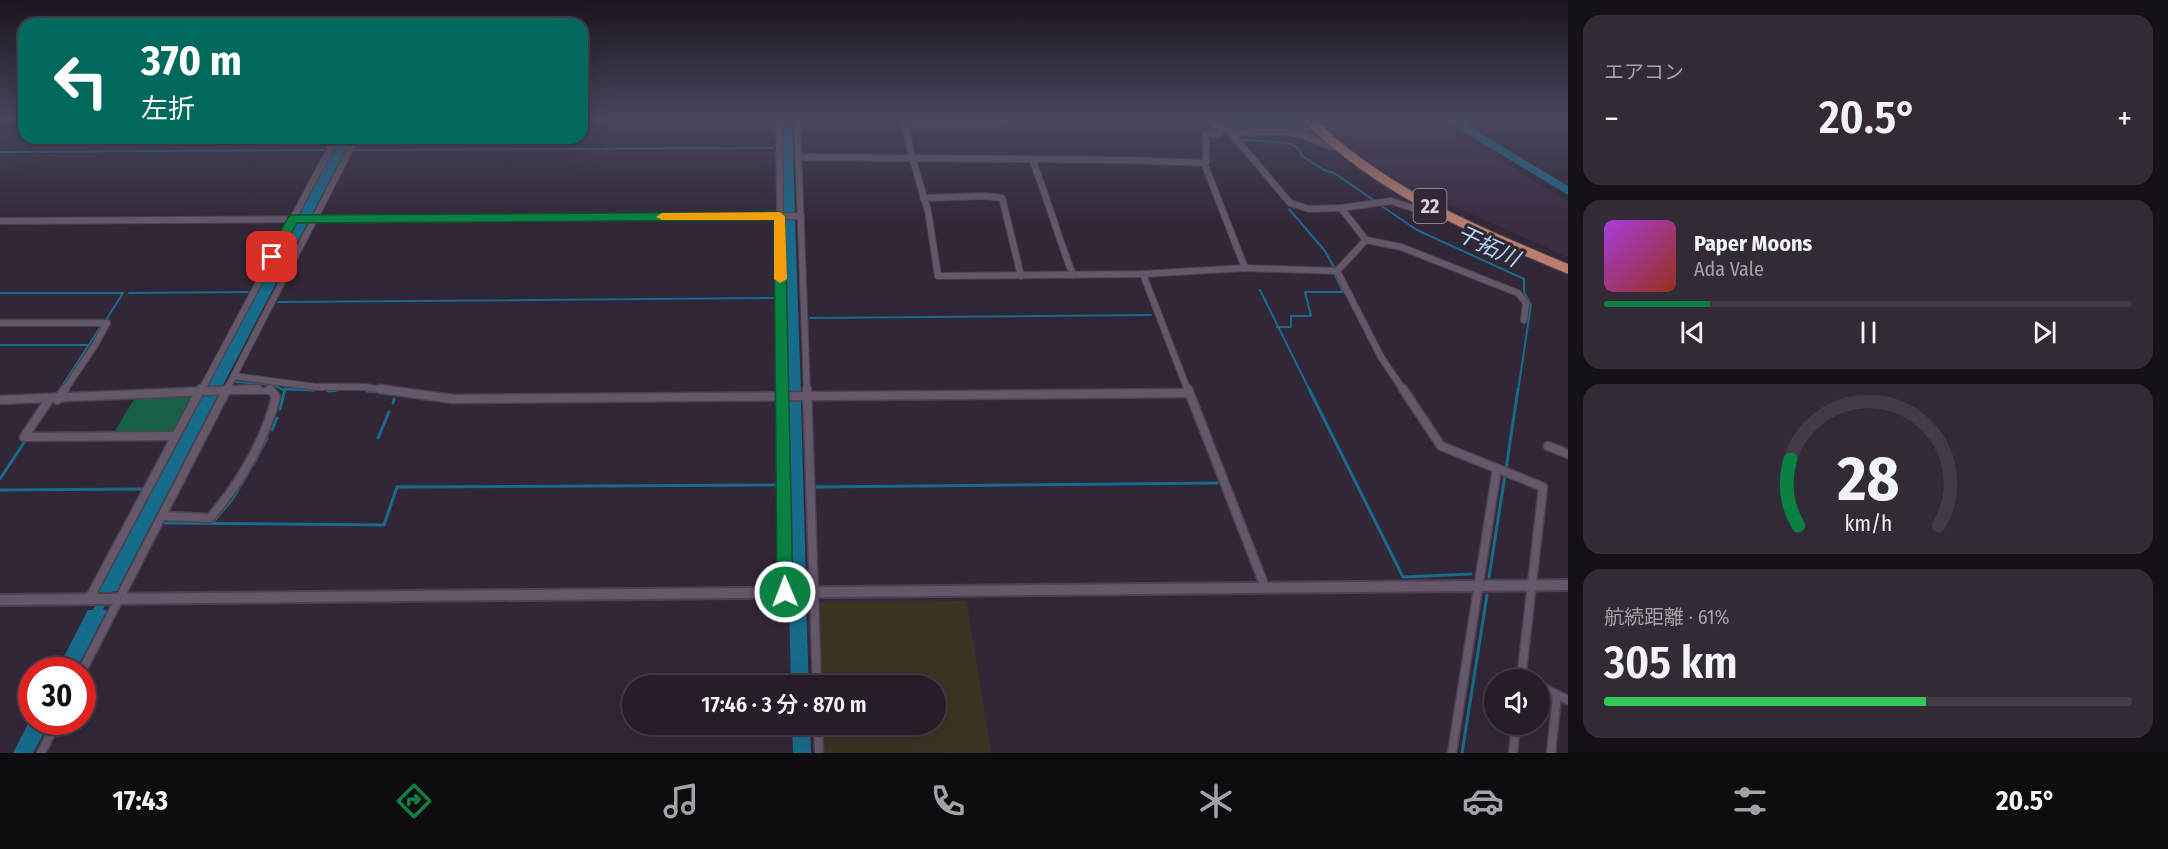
<!DOCTYPE html>
<html lang="ja">
<meta charset="utf-8">
<style>
:root{--surface:#261d29;--page:#322a35;--text:#f1f3f6;--muted:#a4a2a8;--line:#423b46;--accent:#0b8043}
body{margin:0;font-family:"Fira Sans Condensed","Noto Sans JP",sans-serif;background:var(--page);color:var(--text);height:100vh;display:flex;flex-direction:column;font-size:22px;white-space:nowrap}
*{box-sizing:border-box;margin:0}
p{font-size:20px;color:var(--muted)}
.icon{flex:none;width:33px;height:33px;fill:none;stroke:currentColor;stroke-width:2;stroke-linecap:round;stroke-linejoin:round}
.map{position:relative;flex:1;overflow:hidden}
.details{display:flex;flex-direction:column;gap:15px;padding:15px;background:#151017;width:600px}
.details>*{flex:none}
.banner{position:absolute;left:18px;top:18px;width:570px;height:126px;border-radius:18px;box-shadow:0 6px 24px #0002,0 0 0 2px var(--line);background:#00695c;color:#fff;overflow:hidden}
.fabs{position:absolute;left:1484px;top:669px;display:grid;gap:12px}
.fabs a{display:grid;place-items:center;width:66px;height:66px;border-radius:50%;background:var(--surface);box-shadow:0 6px 24px #0002,0 0 0 2px var(--line);font-size:30px}
.speed{position:absolute;left:18px;top:657px;display:flex;gap:12px;font-size:30px;font-weight:700;text-align:center}
.speed>*{display:grid;place-content:center;width:78px;height:78px;border-radius:50%;background:var(--surface);box-shadow:0 6px 24px #0002,0 0 0 2px var(--line);line-height:1}
.speed .limit{border:9px solid #d22;background:#fff;color:#111}
.pin{position:absolute;display:grid;place-items:center;width:51px;height:51px;color:#fff;margin:-26px;border-radius:12px;box-shadow:0 3px 9px #0006}
.me{position:absolute;width:66px;margin:-33px;rotate:359deg;stroke-linejoin:round;filter:drop-shadow(0 0 4px #0008)}
.turn{display:flex;align-items:center;gap:21px;height:126px;padding:0 24px;font-size:27px}
.turn .icon{width:78px;height:78px;stroke-width:2.5}
.turn b{display:block;font-size:42px;line-height:51px}
.big{font-size:45px;font-weight:600;line-height:1.1}
.details .tile{flex:1;display:flex;flex-direction:column;justify-content:center;gap:9px;min-width:0;padding:0 21px;border-radius:18px;background:var(--page)}
.details .dial{align-items:center;gap:0}
.dial svg{height:156px;overflow:visible;fill:none;stroke:var(--line);stroke-width:7;stroke-linecap:round;text-anchor:middle}
.dial text{fill:var(--text);stroke:none}
.song{display:flex;align-items:center;gap:18px}
.cover{width:72px;height:72px;border-radius:9px;background:linear-gradient(135deg,hsl(280 70% 55%),hsl(10 70% 35%))}
.played{height:6px;border-radius:3px;background:linear-gradient(90deg,var(--accent) 20%,var(--line) 20%)}
.keys{display:flex;justify-content:space-around;direction:ltr}
.heat{display:flex;justify-content:space-between;align-items:center;font-size:33px;direction:ltr}
.charge{height:9px;border-radius:4px;background:linear-gradient(90deg,#34c759 61%,var(--line) 0)}
.trip{position:absolute;left:622px;top:675px;width:324px;height:60px;border-radius:30px;background:var(--surface);box-shadow:0 6px 24px #0002,0 0 0 2px var(--line);font-weight:600;line-height:60px;text-align:center}
.tabs{display:flex;height:96px;justify-content:space-around;align-items:center;background:#0f0c10;color:var(--muted)}
.tabs .icon{width:42px;height:42px}
.tabs .on{color:var(--accent)}
.tabs b{font-size:27px;color:var(--text)}
main{display:flex;flex:1;min-height:0}
.map>svg:first-child{display:block}
.built{fill:#3b2c42}
.industrial{fill:#3c3222}
.green{fill:#166144}
.water{fill:#176b8b}
.lines{fill:none;stroke-linecap:round;stroke-linejoin:round}
.stream-far1{stroke:#176b8b;stroke-width:2}
.stream{stroke:#176b8b;stroke-width:3}
.river{fill:#176b8b;fill-rule:evenodd}
.minor-far1-casing{stroke:#4b424f;stroke-width:8}
.minor-casing{stroke:#4b424f;stroke-width:11}
.tertiary-casing{stroke:#4b424f;stroke-width:14}
.primary-casing{stroke:#4b424f;stroke-width:11}
.minor-far1{stroke:#645769;stroke-width:6}
.minor{stroke:#645769;stroke-width:8}
.tertiary{stroke:#645769;stroke-width:10}
.primary{stroke:#bc7d70;stroke-width:9}
.route{fill:#0b8043;stroke:#07532c;stroke-width:1.5}
.slow{fill:#f59e0b}
.labels{text-anchor:middle;dominant-baseline:central;stroke-width:6;stroke-linejoin:round;paint-order:stroke}
.shield{fill:#322737;stroke:#a69eaa;stroke-width:1.5}
.shield-label{font-size:20px;font-weight:bold;fill:#d8d1dc}
.water-label{font-size:22px;font-style:italic;fill:#addbf2;stroke:#322737}
</style>
<main>
<div class="map">
<svg width="1568" height="753" viewBox="0 0 1568 753">
<rect width="100%" height="100%" fill="#322737"/>
<!-- built -->
<path class="built" d="M 1321,119 L 1434,119 L 1568,202 L 1568,257 L 1408,186 L 1369,162 L 1328,130 L 1331,127 Z"/>
<!-- industrial -->
<path class="industrial" d="M 967,601 L 991,753 L 823,753 L 822,725 L 936,724 L 936,686 L 821,685 L 818,602 Z"/>
<!-- green -->
<g class="green">
<path d="M 1213,119 L 1299,119 L 1325,144 L 1310,137 L 1228,128 Z"/>
<path d="M 195,395 L 174,433 L 113,434 L 135,398 Z"/>
</g>
<!-- water -->
<g class="water">
<path d="M 781,119 L 792,119 L 795,212 L 791,213 L 791,219 L 795,219 L 801,392 L 796,394 L 797,401 L 801,401 L 806,583 L 803,583 L 803,603 L 806,604 L 809,686 L 791,685 L 789,604 L 791,603 L 791,583 L 788,583 L 786,402 L 790,401 L 790,394 L 786,392 L 783,219 L 786,219 L 786,213 L 783,213 Z"/>
<path d="M 340,138 L 352,138 L 311,216 L 307,216 L 304,222 L 308,222 L 223,385 L 218,385 L 215,392 L 219,393 L 117,591 L 112,592 L 103,610 L 107,610 L 76,670 L 57,670 L 88,610 L 93,610 L 103,592 L 98,592 L 204,393 L 208,393 L 212,386 L 208,386 L 295,222 L 299,222 L 302,216 L 299,216 Z"/>
<path d="M 31,718 L 32,722 L 50,722 L 33,753 L 13,753 Z"/>
<path d="M 792,725 L 810,725 L 811,753 L 793,753 Z"/>
</g>
<g class="lines">
<!-- stream-far1 -->
<g class="stream-far1">
<path d="M 1239,139 L 1292,144 L 1299,149 L 1302,156 L 1324,170 L 1334,173 L 1375,201"/>
<path d="M 354,150 L 773,148"/>
<path d="M 0,152 L 324,150"/>
<path d="M 1380,205 L 1417,230 L 1524,279 L 1524,292 L 1531,305 L 1518,391"/>
<path d="M 1289,209 L 1325,251 L 1334,267"/>
<path d="M 1260,290 L 1310,391"/>
<path d="M 0,293 L 123,293"/>
<path d="M 129,293 L 248,292"/>
<path d="M 278,302 L 775,298"/>
<path d="M 810,318 L 1151,315"/>
<path d="M 106,320 L 123,293"/>
<path d="M 1277,327 L 1291,327 L 1291,316 L 1311,316 L 1305,292 L 1343,292 L 1335,275"/>
<path d="M 0,345 L 91,345"/>
<path d="M 236,382 L 274,385 L 285,391"/>
<path d="M 285,389 L 314,390"/>
<path d="M 59,391 L 101,326"/>
<path d="M 332,391 L 337,390"/>
</g>
<!-- stream -->
<g class="stream">
<path d="M 287,389 L 314,390"/>
<path d="M 1309,389 L 1403,577 L 1471,574"/>
<path d="M 328,391 L 337,390"/>
<path d="M 367,391 L 378,392"/>
<path d="M 55,396 L 60,389"/>
<path d="M 393,403 L 394,399"/>
<path d="M 280,409 L 285,389"/>
<path d="M 272,430 L 277,418"/>
<path d="M 378,438 L 389,412"/>
<path d="M 253,465 L 267,438"/>
<path d="M 1506,469 L 1518,389"/>
<path d="M 0,479 L 25,441"/>
<path d="M 815,487 L 1217,483"/>
<path d="M 0,490 L 141,489"/>
<path d="M 165,523 L 384,525 L 397,487 L 777,485"/>
<path d="M 212,523 L 231,501 L 247,475"/>
<path d="M 1489,577 L 1505,475"/>
<path d="M 1462,753 L 1487,595"/>
</g>
<!-- river -->
<path class="river" d="M 1443,119 L 1457,119 L 1568,186 L 1568,195 Z"/>
<defs>
<g id="minor-far1">
<path d="M 779,119 L 782,391"/>
<path d="M 797,119 L 807,391"/>
<path d="M 904,119 L 912,157 L 928,211 L 938,276 L 1143,274 L 1245,268 L 1337,271"/>
<path d="M 1206,119 C 1236,143 1264,126 1298,134 C 1312,137 1323,147 1338,147"/>
<path d="M 905,123 L 994,123 L 1012,119"/>
<path d="M 1221,131 L 1220,134 L 1206,134 L 1206,162 L 1204,163 L 1245,268"/>
<path d="M 1231,133 L 1290,203 L 1309,209 L 1341,208"/>
<path d="M 799,157 L 1124,160 L 1204,163"/>
<path d="M 1032,159 C 1047,197 1058,237 1073,275"/>
<path d="M 923,198 L 985,196 L 1002,198 L 1021,276"/>
<path d="M 0,221 L 801,216"/>
<path d="M 1366,240 L 1401,247 L 1518,293 L 1526,303 L 1524,320"/>
<path d="M 1337,271 L 1381,357 L 1404,391"/>
<path d="M 1337,271 L 1366,240 L 1341,208 L 1391,201 L 1419,210 L 1435,210"/>
<path d="M 1143,274 L 1188,391"/>
<path d="M 0,323 L 107,323 L 95,345 L 64,391"/>
<path d="M 234,376 L 316,387 L 365,387 L 391,391"/>
<path d="M 197,391 L 271,391"/>
<path d="M 201,391 L 336,138"/>
<path d="M 226,391 L 356,138"/>
</g>
<g id="minor">
<path d="M 380,389 L 453,399 L 1189,393"/>
<path d="M 782,389 L 785,592"/>
<path d="M 807,389 L 817,686"/>
<path d="M 1188,389 L 1265,587"/>
<path d="M 1403,389 L 1441,446 L 1543,487 L 1521,680"/>
<path d="M 0,400 L 258,389"/>
<path d="M 49,400 L 24,437 L 176,436"/>
<path d="M 57,400 L 65,389"/>
<path d="M 1548,446 L 1568,454"/>
<path d="M 162,516 L 210,518 C 241,482 264,443 276,397 L 270,389"/>
<path d="M 89,599 L 201,389"/>
<path d="M 82,671 L 227,389"/>
<path d="M 1539,686 L 1568,700"/>
<path d="M 818,724 L 819,753"/>
<path d="M 41,753 L 57,722"/>
<path d="M 1452,753 L 1497,469"/>
<path d="M 1513,753 L 1516,724"/>
<path d="M 1551,753 L 1557,695"/>
</g>
<path id="tertiary" d="M 0,600 L 1568,585"/>
<path id="primary" d="M 1308,119 C 1383,193 1473,229 1568,269"/>
</defs>
<!-- minor-far1 casing -->
<use href="#minor-far1" class="minor-far1-casing"/>
<!-- minor casing -->
<use href="#minor" class="minor-casing"/>
<!-- tertiary casing -->
<use href="#tertiary" class="tertiary-casing"/>
<!-- primary casing -->
<use href="#primary" class="primary-casing"/>
<!-- minor-far1 -->
<use href="#minor-far1" class="minor-far1"/>
<!-- minor -->
<use href="#minor" class="minor"/>
<!-- tertiary -->
<use href="#tertiary" class="tertiary"/>
<!-- primary -->
<use href="#primary" class="primary"/>
</g>
<!-- sky -->
<linearGradient id="sky" x2="0" y2="1"><stop stop-color="#1c151e"/><stop offset="0.53" stop-color="#49475e"/><stop offset="1" stop-color="#49475e" stop-opacity="0"/></linearGradient>
<rect width="1568" height="224" fill="url(#sky)"/>
<!-- route -->
<path class="route" d="M 780,212 L 785,216 L 793,592 L 791,597 L 785,599 L 779,597 L 777,592 L 774,220 L 297,223 L 277,260 L 268,260 L 266,257 L 289,216 L 293,215 Z"/>
<!-- slow -->
<path class="slow" d="M 780,212 L 785,216 L 787,279 L 780,283 L 774,279 L 774,220 L 662,220 L 656,217 L 662,213 Z"/>
<g class="labels">
<!-- shield labels -->
<rect class="shield" x="1413.5" y="189" width="33" height="34" rx="4.5"/>
<g class="shield-label">
<text x="1430" y="206">22</text>
</g>
<!-- water labels -->
<g class="water-label">
<text transform="translate(1488 246) rotate(25)">干拓川</text>
</g>
</g>
</svg>
<div class="fabs">
<a><svg class="icon" aria-label="sound" viewBox="0 0 24 24"><path d="M4 9h4l5-4v14l-5-4H4zM17 9q2 3 0 6"/></svg></a>
</div>
<div class="speed"><div class="limit">30</div></div>
<div class="pin" style="left:272px;top:257px;background:#d93025"><svg class="icon" aria-label="arrive" viewBox="0 0 24 24"><path d="M6 21V4h12l-3 4 3 4H6"/></svg></div>
<svg class="me" style="left:785px;top:592px" viewBox="-20 -20 40 40"><circle r="17" fill="#0b8043" stroke="#fff" stroke-width="3"/><path d="M0-11L8 9 0 5-8 9z" fill="#fff"/></svg>
<div class="trip">17:46 · 3 分 · 870 m</div>
<div class="banner">
<div class="turn"><svg class="icon" aria-label="left" viewBox="0 0 24 24"><path d="M17 20v-9H6M10 6l-5 5 5 5"/></svg><div><b>370 m</b>左折</div></div>
</div>
</div>
<section class="details">
<div class="tile"><p>エアコン</p>
<div class="heat"><a>−</a><b class="big">20.5°</b><a>+</a></div>
</div>
<div class="tile">
<div class="song"><i class="cover"></i><div><b>Paper Moons</b><p>Ada Vale</p></div></div>
<div class="played"></div>
<div class="keys"><svg class="icon" aria-label="previous" viewBox="0 0 24 24"><path d="M18 5L8 12l10 7zM5 5v14"/></svg><svg class="icon" aria-label="pause" viewBox="0 0 24 24"><path d="M8 5v14M16 5v14"/></svg><svg class="icon" aria-label="next" viewBox="0 0 24 24"><path d="M6 5l10 7-10 7zM19 5v14"/></svg></div>
</div>
<div class="tile dial"><svg viewBox="0 0 100 80">
<path d="M14 69A42 42 0 1 1 86 69"/>
<path d="M14 69A42 42 0 0 1 10 35" stroke="#0b8043"/>
<text x="50" y="56" font-size="32" font-weight="700">28</text>
<text x="50" y="72" font-size="11">km/h</text>
</svg></div>
<div class="tile"><p>航続距離 · 61%</p><b class="big">305 km</b><div class="charge"></div></div>
</section>
</main>
<nav class="tabs">
<b>17:43</b>
<svg class="icon on" aria-label="directions" viewBox="0 0 24 24"><path d="M12 3l9 9-9 9-9-9zM9 14v-3h6M13 9l2 2-2 2"/></svg>
<svg class="icon" aria-label="music" viewBox="0 0 24 24"><path d="M9 18V5l10-2v13"/><circle cx="6" cy="18" r="3"/><circle cx="16" cy="16" r="3"/></svg>
<svg class="icon" aria-label="phone" viewBox="0 0 24 24"><path d="M5 4h4l2 5-3 2q2 4 5 5l2-3 5 2v4C11 20 4 13 5 4z"/></svg>
<svg class="icon" aria-label="climate" viewBox="0 0 24 24"><path d="M12 3v18M4 7l16 10M4 17L20 7"/></svg>
<svg class="icon" aria-label="car" viewBox="0 0 24 24"><path d="M5 17H2v-5l4-1 3-4h7l3 4 3 1v5h-3M9 17h6M6 11h13"/><circle cx="7" cy="17" r="2"/><circle cx="17" cy="17" r="2"/></svg>
<svg class="icon" aria-label="filters" viewBox="0 0 24 24"><path d="M4 7h16M4 17h16"/><circle cx="9" cy="7" r="2"/><circle cx="15" cy="17" r="2"/></svg>
<b>20.5°</b>
</nav>
